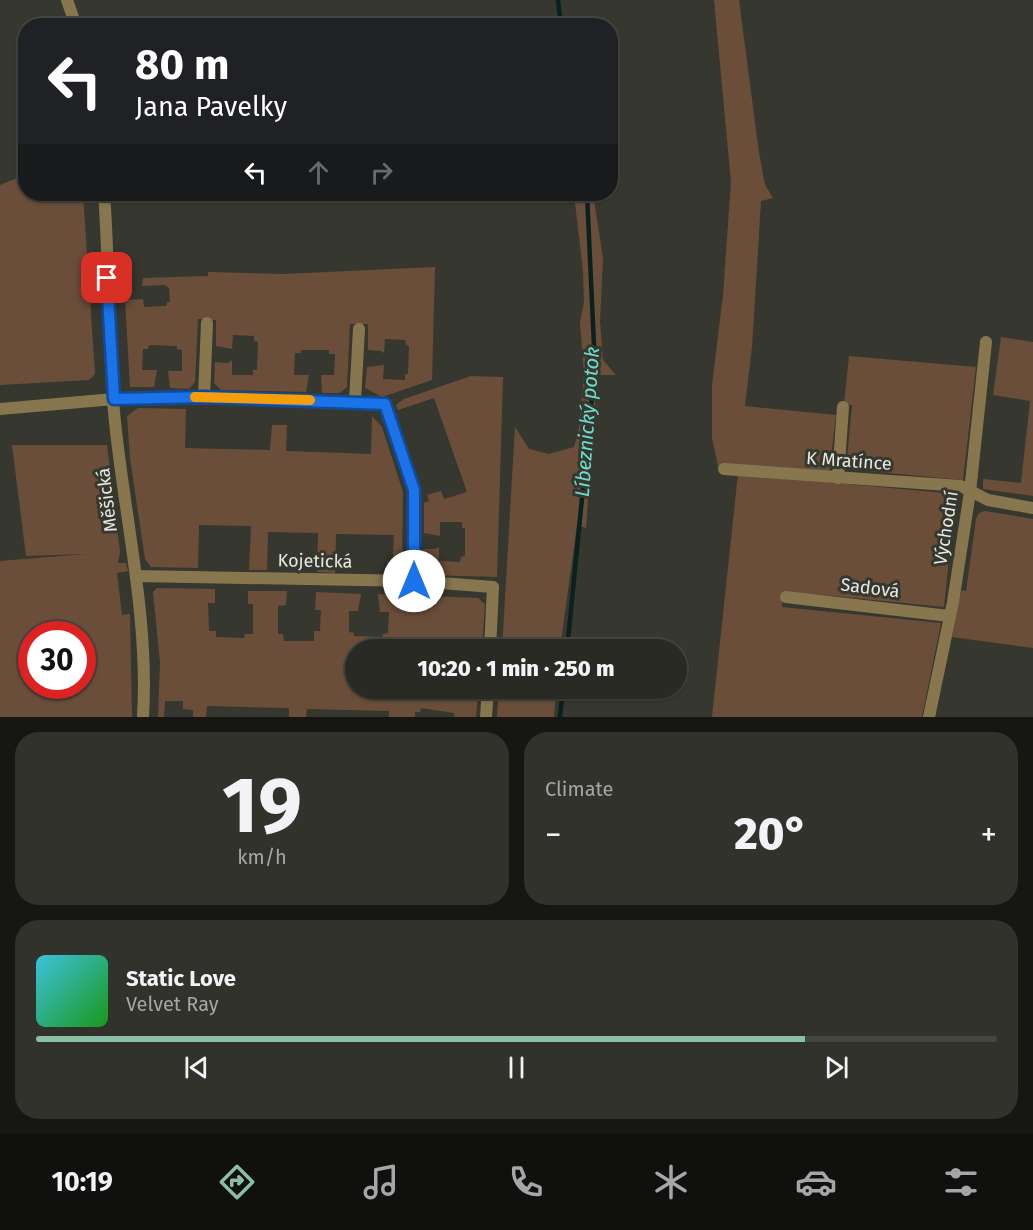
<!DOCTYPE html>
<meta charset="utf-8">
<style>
:root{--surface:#282a23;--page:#30322b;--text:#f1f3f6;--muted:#a5a7a6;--line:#444641;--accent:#8abfa5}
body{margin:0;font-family:"Fira Sans",sans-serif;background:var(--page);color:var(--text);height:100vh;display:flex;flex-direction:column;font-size:22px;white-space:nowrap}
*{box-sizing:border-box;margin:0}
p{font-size:20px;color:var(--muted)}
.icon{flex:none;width:33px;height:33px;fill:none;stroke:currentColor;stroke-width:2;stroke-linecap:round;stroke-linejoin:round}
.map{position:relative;height:717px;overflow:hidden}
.drawer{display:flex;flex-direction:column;gap:15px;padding:15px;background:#161713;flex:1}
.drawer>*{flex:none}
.banner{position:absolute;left:18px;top:18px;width:600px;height:183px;border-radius:24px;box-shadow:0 2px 4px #0004,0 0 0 2px var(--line);background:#202124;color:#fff;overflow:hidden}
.speed{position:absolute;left:18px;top:621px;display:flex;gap:12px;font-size:30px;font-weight:700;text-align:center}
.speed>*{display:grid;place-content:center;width:78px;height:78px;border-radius:50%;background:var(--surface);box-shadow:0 2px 4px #0004,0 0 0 2px var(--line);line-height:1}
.speed .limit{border:9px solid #d22;background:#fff;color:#111}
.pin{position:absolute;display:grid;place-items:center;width:51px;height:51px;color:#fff;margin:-26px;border-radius:12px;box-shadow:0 3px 9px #0006}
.me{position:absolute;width:66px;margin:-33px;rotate:0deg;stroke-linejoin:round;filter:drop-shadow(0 0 4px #0008)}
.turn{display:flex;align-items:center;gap:21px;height:126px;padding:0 18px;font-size:27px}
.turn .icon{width:78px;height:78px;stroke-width:2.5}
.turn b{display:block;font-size:42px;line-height:51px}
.lanes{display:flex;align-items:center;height:57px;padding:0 18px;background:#0003;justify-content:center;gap:30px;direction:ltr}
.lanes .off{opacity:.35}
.big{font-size:45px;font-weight:800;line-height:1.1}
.drawer .widget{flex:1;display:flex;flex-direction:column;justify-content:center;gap:9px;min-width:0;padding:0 21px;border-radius:24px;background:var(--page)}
.drawer .dial{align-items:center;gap:0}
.dial b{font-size:78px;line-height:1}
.song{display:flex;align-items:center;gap:18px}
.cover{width:72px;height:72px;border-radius:9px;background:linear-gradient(135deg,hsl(190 70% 55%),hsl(120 70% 35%))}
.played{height:6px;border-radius:3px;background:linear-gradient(90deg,var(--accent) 80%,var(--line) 80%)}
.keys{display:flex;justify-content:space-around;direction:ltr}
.heat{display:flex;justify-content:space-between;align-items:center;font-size:33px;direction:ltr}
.drawer .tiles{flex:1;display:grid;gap:15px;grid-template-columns:1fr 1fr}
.widget:last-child{grid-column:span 2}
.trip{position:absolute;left:345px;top:639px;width:342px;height:60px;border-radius:30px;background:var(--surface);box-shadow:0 2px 4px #0004,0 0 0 2px var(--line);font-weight:800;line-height:60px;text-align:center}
.menu{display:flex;height:96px;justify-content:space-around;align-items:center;background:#10110e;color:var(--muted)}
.menu .icon{width:42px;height:42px}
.menu .selected{color:var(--accent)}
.menu b{font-size:27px;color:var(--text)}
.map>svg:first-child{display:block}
.green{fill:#6a4e3a;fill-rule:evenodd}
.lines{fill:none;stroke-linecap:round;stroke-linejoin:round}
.stream{stroke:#0a221f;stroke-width:4.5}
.minor{stroke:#88774e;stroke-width:12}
.tertiary{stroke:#88774e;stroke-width:12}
.route-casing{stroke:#114b97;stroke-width:15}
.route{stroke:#1a73e8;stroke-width:10}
.slow{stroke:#f59e0b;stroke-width:10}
.labels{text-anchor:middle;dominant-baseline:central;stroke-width:6;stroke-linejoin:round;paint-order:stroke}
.street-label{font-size:18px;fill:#e7e9e3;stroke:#36382f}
.water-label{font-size:20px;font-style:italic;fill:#6bddce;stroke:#36382f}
</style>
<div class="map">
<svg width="1033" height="717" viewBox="0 0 1033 717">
<rect width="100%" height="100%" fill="#36382f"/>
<!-- green -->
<g class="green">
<path d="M 714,0 L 739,0 L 759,153 L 765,185 L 773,198 L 761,201 L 752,347 L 745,406 L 836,415 L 829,475 L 718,466 L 712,438 L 712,385 L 723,295 L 731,182 Z"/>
<path d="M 25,175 L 26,194 L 83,194 L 95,374 L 89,380 L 0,385 L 0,185 Z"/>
<path d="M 574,194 L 593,194 L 603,258 L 600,321 L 603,360 L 616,375 L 597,375 L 586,528 L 577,525 L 560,649 L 502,649 L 515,427 L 529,449 L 549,454 L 574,447 L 579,428 L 584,374 L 580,322 L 584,302 L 583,271 Z"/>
<path d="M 435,267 L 432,380 L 382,397 L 365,388 L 367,367 L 384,365 L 383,379 L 405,380 L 405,374 L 408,374 L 409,346 L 406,345 L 405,340 L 385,339 L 384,353 L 381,351 L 368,350 L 368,324 L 350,324 L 347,387 L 340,393 L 322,393 L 321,375 L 334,375 L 335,354 L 329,354 L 329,350 L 301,350 L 301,353 L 295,353 L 294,375 L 309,375 L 306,392 L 221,390 L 214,383 L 215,362 L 228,363 L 232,360 L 232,375 L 253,375 L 253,370 L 257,370 L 258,342 L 254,341 L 254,336 L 233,335 L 232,349 L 216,346 L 216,320 L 198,319 L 195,382 L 189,389 L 170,388 L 168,371 L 182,371 L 182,350 L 177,349 L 177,346 L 149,345 L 148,349 L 143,349 L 142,370 L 157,370 L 154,387 L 130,387 L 125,300 L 143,299 L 144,307 L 166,306 L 167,302 L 170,302 L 169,288 L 165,285 L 142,286 L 143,278 L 208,276 L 208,272 L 284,274 Z"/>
<path d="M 1001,337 L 1033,342 L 1033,496 L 983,489 L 983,479 L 1021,483 L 1030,401 L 993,395 Z"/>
<path d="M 849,356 L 976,367 L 963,480 L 846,469 L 852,405 L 844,404 Z"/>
<path d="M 471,376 L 503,377 L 497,577 L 429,575 L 422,568 L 423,549 L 436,549 L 439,547 L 439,561 L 460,562 L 461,557 L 465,556 L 465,528 L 462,528 L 462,522 L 440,522 L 440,536 L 424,533 L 424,503 L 429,501 L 427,495 L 441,491 L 444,499 L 467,492 L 434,398 L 398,410 L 396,405 L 404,399 Z"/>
<path d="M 138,408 L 186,409 L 185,448 L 270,450 L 272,425 L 287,425 L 286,451 L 371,454 L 372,416 L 382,427 L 403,492 L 402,567 L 392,574 L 394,535 L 336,534 L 335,573 L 317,572 L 318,533 L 268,532 L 267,570 L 249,570 L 251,526 L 199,525 L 198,568 L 151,567 L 145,559 L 130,458 L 127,416 Z"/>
<path d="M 12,445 L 107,445 L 120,552 L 118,563 L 126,563 L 128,571 L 117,573 L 122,615 L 130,614 L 132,717 L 0,717 L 0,561 L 86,554 L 26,556 ZM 32,634 L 82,634 L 82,686 L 32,686 Z"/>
<path d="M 738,474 L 956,494 L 944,607 L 783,591 L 782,607 L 941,623 L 922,717 L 712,717 Z"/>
<path d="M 985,511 L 1033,519 L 1033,648 L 952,637 L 961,590 L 966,591 L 976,519 L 979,513 Z"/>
<path d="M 157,588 L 215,589 L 215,603 L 208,603 L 209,631 L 216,631 L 216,637 L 244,638 L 245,634 L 253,634 L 253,604 L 248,604 L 248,591 L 287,591 L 286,605 L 278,606 L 278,634 L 283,634 L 284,641 L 314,641 L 314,631 L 320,631 L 321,610 L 315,610 L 316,592 L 361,594 L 358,611 L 349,611 L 349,632 L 354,633 L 354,636 L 382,637 L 383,634 L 388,633 L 389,612 L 380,612 L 378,594 L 478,598 L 485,604 L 482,649 L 356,650 L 356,688 L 467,689 L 467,691 L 478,693 L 476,717 L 454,717 L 454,713 L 421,708 L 420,712 L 415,712 L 415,717 L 389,717 L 389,711 L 307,709 L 306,717 L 289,717 L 289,708 L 207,706 L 206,717 L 193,717 L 193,710 L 183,709 L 183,701 L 165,701 L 164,717 L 158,717 L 160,663 L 153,592 Z"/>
<path d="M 499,689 L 556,689 L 554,717 L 497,717 Z"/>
</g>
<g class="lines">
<!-- stream -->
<g class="stream">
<path d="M 558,0 L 561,26"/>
<path d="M 567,650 L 595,367 L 587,194"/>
<path d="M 560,717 L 563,688"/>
</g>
<!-- minor -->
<g class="minor">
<path d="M 204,397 L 207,323"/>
<path d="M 355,401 L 359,329"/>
<path d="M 0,409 L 114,399 L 204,397 L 385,404 L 414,490 L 414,581"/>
<path d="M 724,469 L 961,486 L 988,500 L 1033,508"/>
<path d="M 838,478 L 843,407"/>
<path d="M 136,576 L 414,581 L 493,587 L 490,650"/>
<path d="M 786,597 L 949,616"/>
<path d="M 486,717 L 488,688"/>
<path d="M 929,717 L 953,602 L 970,492 L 986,342"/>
</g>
<!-- tertiary -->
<g class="tertiary">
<path d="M 67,0 L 76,26"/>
<path d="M 104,194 C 110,269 107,346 115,422 C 125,520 149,618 143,717"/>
</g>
</g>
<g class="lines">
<defs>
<path id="route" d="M 107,278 L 114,399 L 204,397 L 385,404 L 414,490 L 414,581"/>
</defs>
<!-- route casing -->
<use href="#route" class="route-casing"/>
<!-- route -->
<use href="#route" class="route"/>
<!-- slow -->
<path class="slow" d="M 195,397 L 310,400"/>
</g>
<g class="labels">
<!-- street labels -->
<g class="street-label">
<text transform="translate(849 461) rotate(4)">K Mratínce</text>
<text transform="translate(107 500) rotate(-97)">Měšická</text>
<text transform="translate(946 528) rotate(-81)">Východní</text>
<text transform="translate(315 561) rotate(1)">Kojetická</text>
<text transform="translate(870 588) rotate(7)">Sadová</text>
</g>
<!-- water labels -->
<g class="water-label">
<text transform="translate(587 422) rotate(-86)">Líbeznický potok</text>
</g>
</g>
</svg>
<div class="speed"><div class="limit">30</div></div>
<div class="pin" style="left:107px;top:278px;background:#d93025"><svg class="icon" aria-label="arrive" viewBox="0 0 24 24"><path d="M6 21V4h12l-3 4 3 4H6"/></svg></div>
<svg class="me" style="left:414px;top:581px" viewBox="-20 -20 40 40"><circle r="19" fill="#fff"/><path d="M0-13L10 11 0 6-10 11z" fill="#1a73e8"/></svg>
<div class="trip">10:20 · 1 min · 250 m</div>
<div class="banner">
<div class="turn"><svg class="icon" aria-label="left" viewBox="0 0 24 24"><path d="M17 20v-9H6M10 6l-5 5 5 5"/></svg><div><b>80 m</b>Jana Pavelky</div></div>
<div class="lanes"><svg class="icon" aria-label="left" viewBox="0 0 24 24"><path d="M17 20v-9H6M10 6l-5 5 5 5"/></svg><svg class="icon off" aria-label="ahead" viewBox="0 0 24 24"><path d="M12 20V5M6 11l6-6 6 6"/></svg><svg class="icon off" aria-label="right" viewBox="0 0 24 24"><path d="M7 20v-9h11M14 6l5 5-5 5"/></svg></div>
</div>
</div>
<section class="drawer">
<div class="tiles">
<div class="widget dial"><b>19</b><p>km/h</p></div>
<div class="widget"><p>Climate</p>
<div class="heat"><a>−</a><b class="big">20°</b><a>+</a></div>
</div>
<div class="widget">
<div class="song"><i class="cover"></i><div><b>Static Love</b><p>Velvet Ray</p></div></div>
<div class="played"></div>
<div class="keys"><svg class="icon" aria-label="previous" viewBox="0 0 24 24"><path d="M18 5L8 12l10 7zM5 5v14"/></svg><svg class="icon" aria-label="pause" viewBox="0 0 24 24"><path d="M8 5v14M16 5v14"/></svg><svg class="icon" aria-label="next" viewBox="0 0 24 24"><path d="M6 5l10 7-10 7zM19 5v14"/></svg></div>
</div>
</div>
</section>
<nav class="menu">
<b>10:19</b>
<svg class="icon selected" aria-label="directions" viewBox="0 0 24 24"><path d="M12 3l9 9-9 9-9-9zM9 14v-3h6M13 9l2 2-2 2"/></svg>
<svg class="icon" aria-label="music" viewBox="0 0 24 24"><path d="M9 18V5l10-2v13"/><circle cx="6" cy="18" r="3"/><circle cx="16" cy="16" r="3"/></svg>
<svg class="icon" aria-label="phone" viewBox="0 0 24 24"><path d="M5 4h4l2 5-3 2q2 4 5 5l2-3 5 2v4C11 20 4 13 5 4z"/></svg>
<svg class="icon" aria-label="climate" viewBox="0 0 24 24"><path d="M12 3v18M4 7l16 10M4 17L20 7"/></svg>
<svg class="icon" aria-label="car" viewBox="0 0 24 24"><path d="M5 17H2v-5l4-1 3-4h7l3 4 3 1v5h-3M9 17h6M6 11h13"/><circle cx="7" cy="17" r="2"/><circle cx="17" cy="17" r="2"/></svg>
<svg class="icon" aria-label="filters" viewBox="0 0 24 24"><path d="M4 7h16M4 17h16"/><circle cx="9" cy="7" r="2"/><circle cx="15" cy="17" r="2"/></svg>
</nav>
